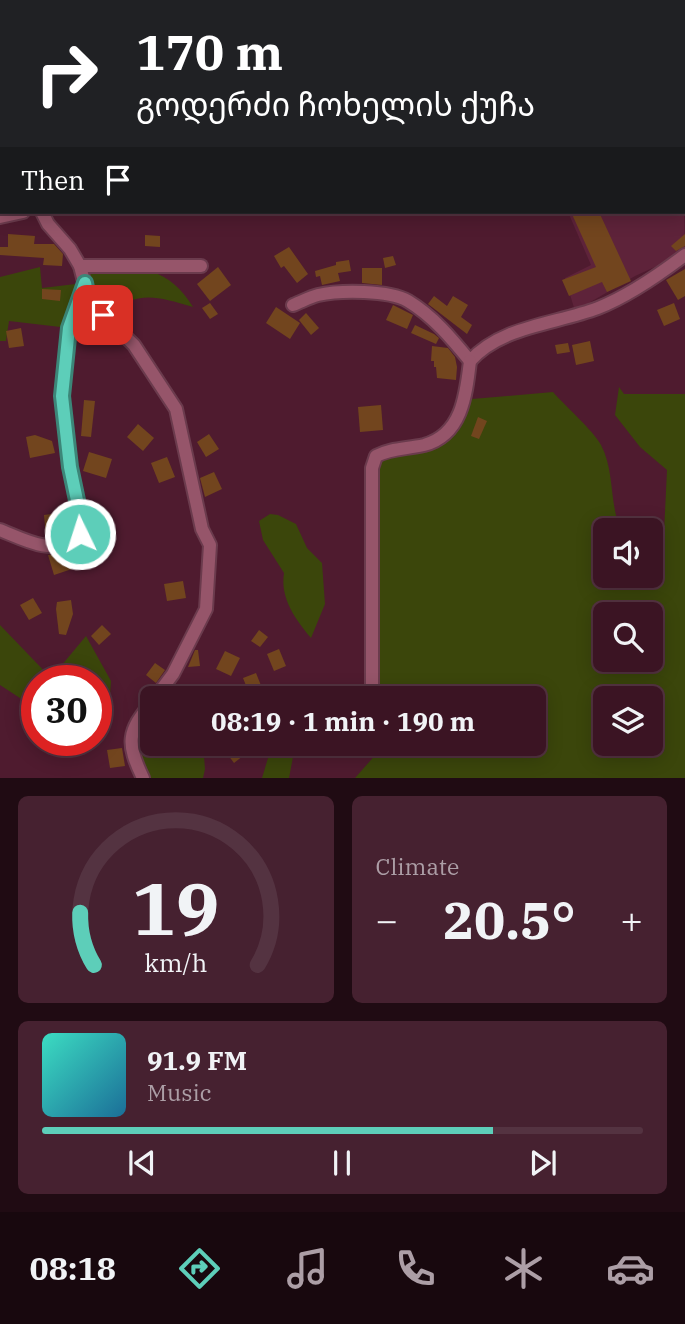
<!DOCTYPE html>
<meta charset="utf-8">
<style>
:root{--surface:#3b1423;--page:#462130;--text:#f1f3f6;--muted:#ac9ea6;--line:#543341;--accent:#5dceb9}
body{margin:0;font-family:"IBM Plex Serif","Noto Sans Georgian",serif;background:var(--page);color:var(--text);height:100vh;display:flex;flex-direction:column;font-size:26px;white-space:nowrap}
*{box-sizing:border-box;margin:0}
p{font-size:23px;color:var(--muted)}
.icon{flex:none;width:38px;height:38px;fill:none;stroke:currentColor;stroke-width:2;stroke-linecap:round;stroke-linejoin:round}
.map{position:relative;height:778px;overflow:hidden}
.side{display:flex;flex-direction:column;gap:18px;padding:18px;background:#200b13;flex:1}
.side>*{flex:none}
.hud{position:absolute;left:0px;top:0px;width:686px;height:214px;box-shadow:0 4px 18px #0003,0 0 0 2px var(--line);background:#202124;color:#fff;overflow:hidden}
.fabs{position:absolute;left:593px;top:518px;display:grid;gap:14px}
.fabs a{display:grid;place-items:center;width:70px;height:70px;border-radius:10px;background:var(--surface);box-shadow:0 4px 18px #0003,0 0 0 2px var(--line);font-size:35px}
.speed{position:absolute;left:21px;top:665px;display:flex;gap:14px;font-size:35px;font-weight:700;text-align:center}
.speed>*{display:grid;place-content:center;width:91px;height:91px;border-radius:50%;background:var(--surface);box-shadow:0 4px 18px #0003,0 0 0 2px var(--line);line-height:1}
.speed .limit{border:10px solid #d22;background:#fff;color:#111}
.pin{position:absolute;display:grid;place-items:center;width:60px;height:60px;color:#fff;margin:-30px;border-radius:14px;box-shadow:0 4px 10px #0006}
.me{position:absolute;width:77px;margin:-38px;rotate:356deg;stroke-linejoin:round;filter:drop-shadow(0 0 5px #0008)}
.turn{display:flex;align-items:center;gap:24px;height:147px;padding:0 21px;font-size:32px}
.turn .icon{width:91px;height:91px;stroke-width:2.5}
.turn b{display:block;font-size:49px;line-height:60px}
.then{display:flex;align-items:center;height:66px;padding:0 21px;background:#0003;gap:14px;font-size:26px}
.big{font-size:52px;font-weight:700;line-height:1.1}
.side .widget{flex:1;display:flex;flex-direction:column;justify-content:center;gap:10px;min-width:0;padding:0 24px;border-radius:10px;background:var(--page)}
.side .dial{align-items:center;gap:0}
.dial svg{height:182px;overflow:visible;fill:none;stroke:var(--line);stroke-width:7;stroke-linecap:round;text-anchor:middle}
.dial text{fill:var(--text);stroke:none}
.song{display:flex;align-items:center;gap:21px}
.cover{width:84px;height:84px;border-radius:10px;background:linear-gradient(135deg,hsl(170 70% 55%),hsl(200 70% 35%))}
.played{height:7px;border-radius:4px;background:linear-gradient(90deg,var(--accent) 75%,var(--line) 75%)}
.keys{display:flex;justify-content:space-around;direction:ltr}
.heat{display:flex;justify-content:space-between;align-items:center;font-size:38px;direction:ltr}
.side .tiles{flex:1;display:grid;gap:18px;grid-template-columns:1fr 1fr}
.widget:last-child{grid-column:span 2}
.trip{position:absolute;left:140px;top:686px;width:406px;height:70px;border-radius:10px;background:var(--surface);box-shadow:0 4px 18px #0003,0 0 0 2px var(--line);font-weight:700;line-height:70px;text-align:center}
.tab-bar{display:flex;height:112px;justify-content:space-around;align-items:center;background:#18080e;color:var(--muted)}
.tab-bar .icon{width:49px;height:49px}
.tab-bar .selected{color:var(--accent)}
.tab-bar b{font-size:32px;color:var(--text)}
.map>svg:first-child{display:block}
.built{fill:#5e233a}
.green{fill:#3b460b;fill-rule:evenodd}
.building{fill:#72451e}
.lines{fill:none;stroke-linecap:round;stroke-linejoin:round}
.minor-casing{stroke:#6b3b4d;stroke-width:16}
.minor{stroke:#96556a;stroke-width:12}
.route-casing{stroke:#3c8678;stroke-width:18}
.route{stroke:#5dceb9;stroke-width:12}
</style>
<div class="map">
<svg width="685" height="778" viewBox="0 0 685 778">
<rect width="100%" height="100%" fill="#4f1b2f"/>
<!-- built -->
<path class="built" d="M 684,204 L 685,248 L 670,260 L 635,276 L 575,311 L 565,278 L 591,265 L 568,212 L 684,212 Z"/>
<!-- green -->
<g class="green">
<path d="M 80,266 C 127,266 165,261 193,307 C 153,295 139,291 103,315 L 88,297 L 69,328 L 9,321 L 6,341 L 0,341 L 0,277 L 40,267 L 42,288 L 84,283 Z"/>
<path d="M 619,387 L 624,394 L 685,394 L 685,778 L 355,778 L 385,744 L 534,744 L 534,698 L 372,698 L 376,456 L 425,445 L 459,416 L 472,399 L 553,392 C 565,406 593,430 601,445 C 615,471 609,504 621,530 L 606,530 L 606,576 L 651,576 L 651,567 L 662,575 L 667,470 L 640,447 L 615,415 ZM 606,614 L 651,614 L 651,660 L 606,660 ZM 606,698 L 651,698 L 651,744 L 606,744 Z"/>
<path d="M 270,514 L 278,515 L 296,524 L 307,548 L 322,563 L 325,604 L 311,638 C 295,619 280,598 284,573 L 263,540 L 259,521 Z"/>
<path d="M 0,625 L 51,678 L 86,636 L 111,681 L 110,696 L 96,700 L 96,681 L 37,681 L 37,698 L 23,700 L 0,685 Z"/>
<path d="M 152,726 L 152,744 L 203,744 L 205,769 L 203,778 L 143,778 L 130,743 Z"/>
<path d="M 259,744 L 302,744 L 293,757 L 289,778 L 262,778 L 268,758 Z"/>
</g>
<!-- building -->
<g class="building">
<path d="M 571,212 L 599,212 L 631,281 L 607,292 L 602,282 L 569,296 L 562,280 L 596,267 Z"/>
<path d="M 8,234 L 35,236 L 34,244 L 54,244 L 63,254 L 62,266 L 43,265 L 44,258 L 0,255 L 0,247 L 8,247 Z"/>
<path d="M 685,234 L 685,246 L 676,251 L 671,246 Z"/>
<path d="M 145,235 L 160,236 L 160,247 L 145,246 Z"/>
<path d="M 289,247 L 308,274 L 297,283 L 284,266 L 281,268 L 274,256 Z"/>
<path d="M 393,256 L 396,265 L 385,268 L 383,258 Z"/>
<path d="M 349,260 L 351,271 L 338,273 L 340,281 L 322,285 L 320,276 L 316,277 L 315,271 L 336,265 L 336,262 Z"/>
<path d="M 218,267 L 231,285 L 210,301 L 197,284 Z"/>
<path d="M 362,268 L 382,268 L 382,285 L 362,283 Z"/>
<path d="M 685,269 L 685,296 L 678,300 L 666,280 Z"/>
<path d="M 42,289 L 61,290 L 60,301 L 42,299 Z"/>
<path d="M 434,296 L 447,306 L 453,296 L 468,305 L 461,317 L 472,325 L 467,334 L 428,304 Z"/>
<path d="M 210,303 L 218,314 L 210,319 L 202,308 Z"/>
<path d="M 674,303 L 680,319 L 664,326 L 657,310 Z"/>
<path d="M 393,305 L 413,315 L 407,329 L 386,320 Z"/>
<path d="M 276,307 L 300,323 L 290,339 L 266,323 Z"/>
<path d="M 306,313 L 319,328 L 311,335 L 299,320 Z"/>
<path d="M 415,325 L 434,334 L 439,338 L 436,344 L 411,333 Z"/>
<path d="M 21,328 L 24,346 L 9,348 L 6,331 Z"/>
<path d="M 590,341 L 594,361 L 576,365 L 572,345 Z"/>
<path d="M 568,343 L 570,352 L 557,354 L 555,345 Z"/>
<path d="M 432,346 L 448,348 L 455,357 L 457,367 L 456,380 L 437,378 L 436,367 L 434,367 L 434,361 L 431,361 Z"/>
<path d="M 84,400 L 95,401 L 91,437 L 81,436 Z"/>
<path d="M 381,405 L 383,430 L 360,432 L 358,407 Z"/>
<path d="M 478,417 L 487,421 L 479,439 L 471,436 Z"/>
<path d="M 138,424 L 154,438 L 143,451 L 127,437 Z"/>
<path d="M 209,434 L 219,449 L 206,457 L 197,442 Z"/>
<path d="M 35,435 L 52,441 L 55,453 L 30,458 L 26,437 Z"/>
<path d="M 89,452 L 112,459 L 106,478 L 83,471 Z"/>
<path d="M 167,457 L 175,477 L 159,483 L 151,463 Z"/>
<path d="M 214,472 L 222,489 L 205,497 L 200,478 Z"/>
<path d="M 66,512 L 69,534 L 46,537 L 44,515 Z"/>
<path d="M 67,553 L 72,569 L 54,575 L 48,555 Z"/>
<path d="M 183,581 L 186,598 L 167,601 L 164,584 Z"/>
<path d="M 33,598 L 42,613 L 29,620 L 20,605 Z"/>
<path d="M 71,600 L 73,614 L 66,635 L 59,634 L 56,609 L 57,602 Z"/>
<path d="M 102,625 L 111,634 L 99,645 L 91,636 Z"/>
<path d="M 259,630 L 268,637 L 260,647 L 251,641 Z"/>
<path d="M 279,649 L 286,666 L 274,671 L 267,654 Z"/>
<path d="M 195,650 L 198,650 L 200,666 L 188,667 Z"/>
<path d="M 225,651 L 240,658 L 231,676 L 216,669 Z"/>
<path d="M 155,663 L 165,670 L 156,683 L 146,675 Z"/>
<path d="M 256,673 L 262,688 L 249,693 L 243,678 Z"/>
<path d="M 220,744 L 242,744 L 248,752 L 234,763 Z"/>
<path d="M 122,748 L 125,766 L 110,768 L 107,750 Z"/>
</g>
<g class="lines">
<defs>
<g id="minor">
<path d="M 535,0 L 537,2"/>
<path d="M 684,3 L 685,2"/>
<path d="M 0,46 L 2,53"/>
<path d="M 684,158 L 685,159"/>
<path d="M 42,212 L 48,224 L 70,249 L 80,266 L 88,297 L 103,315 L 134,345 L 176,409 L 202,529 L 210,545 L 206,609 L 173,674 L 155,698"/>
<path d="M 0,217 L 23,212"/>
<path d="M 80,266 L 201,266"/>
<path d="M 293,305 C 301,302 310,297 318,295 C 340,290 389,290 408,301 C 433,316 452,339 470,361 C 501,326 556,324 598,308 C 626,297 660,274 685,255"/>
<path d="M 0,530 C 25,540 49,554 76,541 L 82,524 L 70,466 L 62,396 L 69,328 L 85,284"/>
<path d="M 372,698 L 372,468 L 376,456 C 391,448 407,449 424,445 C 462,435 466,395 470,361"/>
<path d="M 143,778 C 126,743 127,732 152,702"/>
</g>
</defs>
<!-- minor casing -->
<use href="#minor" class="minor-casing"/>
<!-- minor -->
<use href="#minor" class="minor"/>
</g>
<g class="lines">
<defs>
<path id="route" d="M 80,534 L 82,524 L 70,467 L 62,396 L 69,328 L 85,283 L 88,297 L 103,315"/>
</defs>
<!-- route casing -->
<use href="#route" class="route-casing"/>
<!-- route -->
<use href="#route" class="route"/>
</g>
</svg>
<div class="fabs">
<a><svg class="icon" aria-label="sound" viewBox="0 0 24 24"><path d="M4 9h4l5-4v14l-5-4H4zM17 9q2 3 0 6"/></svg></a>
<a><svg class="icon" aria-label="search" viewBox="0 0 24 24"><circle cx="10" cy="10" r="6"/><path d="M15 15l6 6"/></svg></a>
<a><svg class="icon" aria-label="layers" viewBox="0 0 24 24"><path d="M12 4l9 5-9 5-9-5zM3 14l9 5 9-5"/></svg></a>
</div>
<div class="speed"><div class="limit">30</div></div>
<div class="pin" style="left:103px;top:315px;background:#d93025"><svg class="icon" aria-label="arrive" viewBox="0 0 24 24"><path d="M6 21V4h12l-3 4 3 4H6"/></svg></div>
<svg class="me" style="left:80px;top:534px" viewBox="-20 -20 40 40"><circle r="17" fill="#5dceb9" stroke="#fff" stroke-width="3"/><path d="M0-11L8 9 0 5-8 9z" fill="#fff"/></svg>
<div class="trip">08:19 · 1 min · 190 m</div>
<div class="hud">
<div class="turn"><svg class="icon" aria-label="right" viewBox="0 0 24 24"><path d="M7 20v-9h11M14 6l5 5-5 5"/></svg><div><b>170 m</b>გოდერძი ჩოხელის ქუჩა</div></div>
<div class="then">Then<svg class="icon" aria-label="arrive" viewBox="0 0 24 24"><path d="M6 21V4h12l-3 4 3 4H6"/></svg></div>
</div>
</div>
<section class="side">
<div class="tiles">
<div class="widget dial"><svg viewBox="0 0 100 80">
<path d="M14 69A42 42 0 1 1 86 69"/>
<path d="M14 69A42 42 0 0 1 8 46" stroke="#5dceb9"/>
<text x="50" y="56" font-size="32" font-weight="700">19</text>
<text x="50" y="72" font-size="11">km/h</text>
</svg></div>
<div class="widget"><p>Climate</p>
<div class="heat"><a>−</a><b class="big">20.5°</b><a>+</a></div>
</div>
<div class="widget">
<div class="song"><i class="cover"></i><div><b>91.9 FM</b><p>Music</p></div></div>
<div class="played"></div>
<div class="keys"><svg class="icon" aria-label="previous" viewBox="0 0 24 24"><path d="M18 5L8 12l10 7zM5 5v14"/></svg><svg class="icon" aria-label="pause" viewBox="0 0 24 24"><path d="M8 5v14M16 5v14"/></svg><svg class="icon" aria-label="next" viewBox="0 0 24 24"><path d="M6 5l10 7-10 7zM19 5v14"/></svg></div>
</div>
</div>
</section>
<nav class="tab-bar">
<b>08:18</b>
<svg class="icon selected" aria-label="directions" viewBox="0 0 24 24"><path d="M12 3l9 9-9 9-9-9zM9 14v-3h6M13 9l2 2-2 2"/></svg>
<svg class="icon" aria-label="music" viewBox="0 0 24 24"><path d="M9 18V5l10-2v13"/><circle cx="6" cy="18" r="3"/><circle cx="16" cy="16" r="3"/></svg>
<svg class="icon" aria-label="phone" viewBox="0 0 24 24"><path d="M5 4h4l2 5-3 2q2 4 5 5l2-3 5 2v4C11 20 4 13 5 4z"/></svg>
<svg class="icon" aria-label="climate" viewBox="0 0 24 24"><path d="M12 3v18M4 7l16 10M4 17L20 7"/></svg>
<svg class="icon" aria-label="car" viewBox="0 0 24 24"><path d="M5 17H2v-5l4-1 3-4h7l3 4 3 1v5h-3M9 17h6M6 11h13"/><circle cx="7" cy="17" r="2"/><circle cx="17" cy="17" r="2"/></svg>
</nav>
